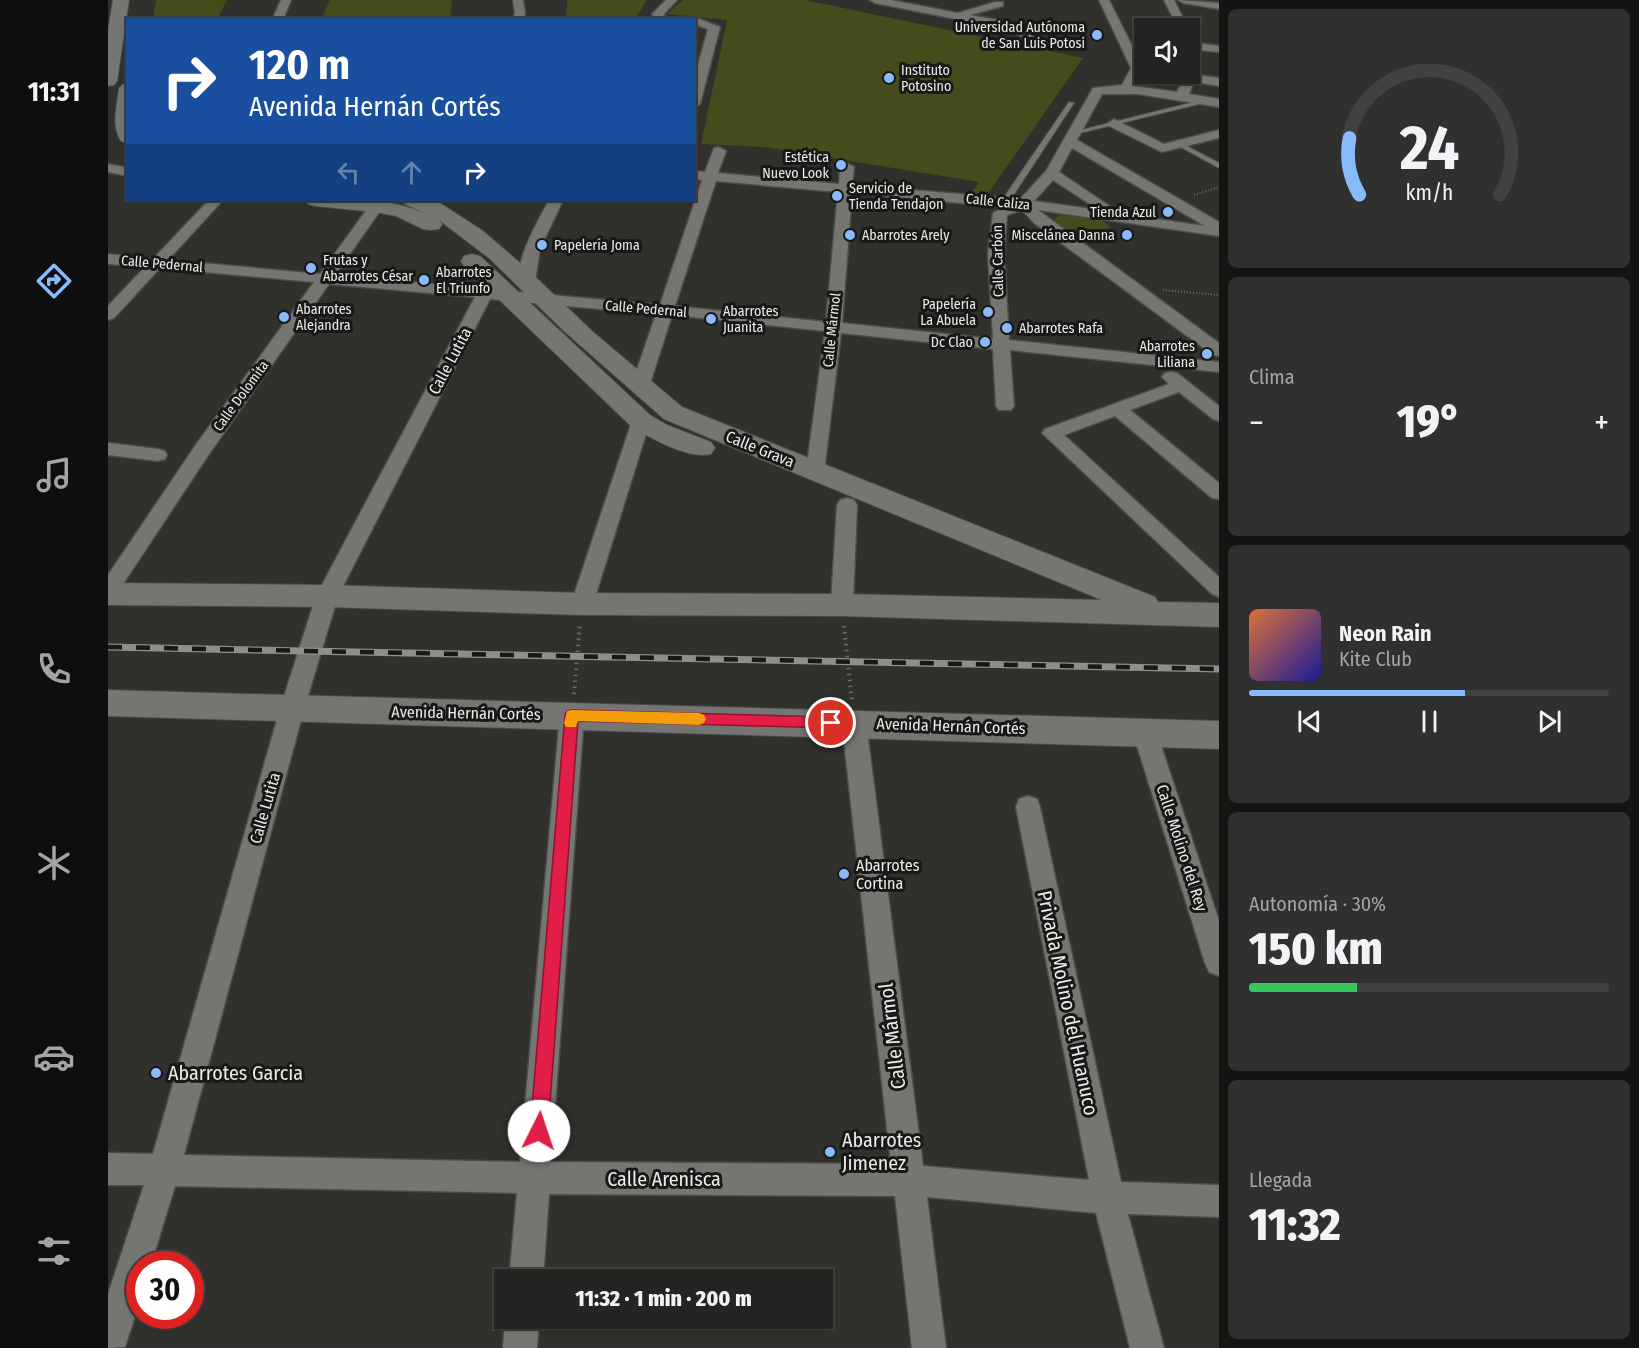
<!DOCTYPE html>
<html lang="es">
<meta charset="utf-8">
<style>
:root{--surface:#242422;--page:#30302f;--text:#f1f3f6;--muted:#a3a4a5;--line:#414140;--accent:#89bafc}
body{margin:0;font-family:"Fira Sans Condensed",sans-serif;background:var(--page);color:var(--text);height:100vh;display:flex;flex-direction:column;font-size:22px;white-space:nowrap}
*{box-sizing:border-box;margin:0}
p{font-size:20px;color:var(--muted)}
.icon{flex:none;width:33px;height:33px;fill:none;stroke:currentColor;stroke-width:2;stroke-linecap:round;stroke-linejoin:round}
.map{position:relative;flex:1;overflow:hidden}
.drawer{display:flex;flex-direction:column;gap:9px;padding:9px;background:#141413;width:420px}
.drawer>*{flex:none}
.top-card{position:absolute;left:18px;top:18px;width:570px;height:183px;border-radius:0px;box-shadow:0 2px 4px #0004,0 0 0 2px var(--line);background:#1a4fa0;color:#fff;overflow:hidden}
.buttons{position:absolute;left:1026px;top:18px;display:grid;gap:12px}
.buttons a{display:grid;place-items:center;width:66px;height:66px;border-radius:0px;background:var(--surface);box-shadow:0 2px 4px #0004,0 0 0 2px var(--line);font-size:30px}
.speed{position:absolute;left:18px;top:1251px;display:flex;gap:12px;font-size:30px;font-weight:700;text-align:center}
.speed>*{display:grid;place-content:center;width:78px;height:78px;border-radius:50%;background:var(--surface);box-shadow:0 2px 4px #0004,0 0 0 2px var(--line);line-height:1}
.speed .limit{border:9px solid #d22;background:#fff;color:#111}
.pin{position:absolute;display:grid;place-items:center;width:51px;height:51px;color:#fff;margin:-26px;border:3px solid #fff;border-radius:50%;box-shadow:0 2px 6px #0007}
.me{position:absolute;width:66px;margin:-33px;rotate:4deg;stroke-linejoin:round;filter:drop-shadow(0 0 4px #0008)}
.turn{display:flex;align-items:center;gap:21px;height:126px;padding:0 24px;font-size:27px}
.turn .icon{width:78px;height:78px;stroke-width:2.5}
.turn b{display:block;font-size:42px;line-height:51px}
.lanes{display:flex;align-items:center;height:57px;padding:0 24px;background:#0003;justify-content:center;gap:30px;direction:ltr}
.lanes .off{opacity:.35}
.big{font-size:45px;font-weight:800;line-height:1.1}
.drawer .card{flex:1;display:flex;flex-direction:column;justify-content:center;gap:9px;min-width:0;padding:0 21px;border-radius:9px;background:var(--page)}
.drawer .dial{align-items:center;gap:0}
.dial svg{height:156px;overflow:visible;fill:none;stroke:var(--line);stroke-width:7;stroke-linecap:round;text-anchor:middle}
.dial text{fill:var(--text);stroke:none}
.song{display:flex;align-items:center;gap:18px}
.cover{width:72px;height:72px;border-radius:9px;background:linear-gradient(135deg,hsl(20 70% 55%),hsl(240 70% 35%))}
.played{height:6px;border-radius:3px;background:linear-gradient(90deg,var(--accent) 60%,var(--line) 60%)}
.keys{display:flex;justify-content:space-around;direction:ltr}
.heat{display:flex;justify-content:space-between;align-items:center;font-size:33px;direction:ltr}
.charge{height:9px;border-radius:4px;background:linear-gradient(90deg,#34c759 30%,var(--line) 0)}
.trip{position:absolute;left:386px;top:1269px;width:339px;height:60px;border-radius:0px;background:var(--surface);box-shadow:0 2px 4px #0004,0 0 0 2px var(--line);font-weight:800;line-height:60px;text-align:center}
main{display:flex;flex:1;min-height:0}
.tab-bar{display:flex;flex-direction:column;width:108px;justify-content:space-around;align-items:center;background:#0e0e0e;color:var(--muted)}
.tab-bar .icon{width:42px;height:42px}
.tab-bar .on{color:var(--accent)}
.tab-bar b{font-size:27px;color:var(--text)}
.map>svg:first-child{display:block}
.green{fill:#454b1a}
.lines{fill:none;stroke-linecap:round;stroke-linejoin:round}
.lane-casing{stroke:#4b4b48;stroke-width:2}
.street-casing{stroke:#4b4b48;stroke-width:3}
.secondary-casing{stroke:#4b4b48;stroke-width:2}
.path-far1{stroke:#6b6b68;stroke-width:2;stroke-dasharray:1 2;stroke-linecap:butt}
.path{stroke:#6b6b68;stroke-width:4;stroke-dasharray:1.5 4.5;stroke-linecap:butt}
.lane{fill:#757572;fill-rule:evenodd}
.street{fill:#757572;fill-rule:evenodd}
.secondary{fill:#757572;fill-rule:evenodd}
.rail-casing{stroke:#8e8e8c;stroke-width:7}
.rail{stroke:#181817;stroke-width:4.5;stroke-dasharray:14;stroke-linecap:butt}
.route{fill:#e11d48;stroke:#92132f;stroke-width:1.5}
.slow{fill:#f59e0b}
.poi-dot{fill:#89bafc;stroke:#181817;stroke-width:2}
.labels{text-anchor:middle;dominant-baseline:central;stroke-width:6;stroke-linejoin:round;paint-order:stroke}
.far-poi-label{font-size:14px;fill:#ebebe9;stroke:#181817;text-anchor:start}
.far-street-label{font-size:14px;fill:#ebebe9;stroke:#181817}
.street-label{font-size:16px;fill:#ebebe9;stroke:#181817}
.poi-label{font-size:16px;fill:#ebebe9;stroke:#181817;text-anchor:start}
.near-street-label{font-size:20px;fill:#ebebe9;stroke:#181817}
.near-poi-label{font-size:20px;fill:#ebebe9;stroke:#181817;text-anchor:start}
</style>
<main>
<nav class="tab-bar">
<b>11:31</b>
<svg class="icon on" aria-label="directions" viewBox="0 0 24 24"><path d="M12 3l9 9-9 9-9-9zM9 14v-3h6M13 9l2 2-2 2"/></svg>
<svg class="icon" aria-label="music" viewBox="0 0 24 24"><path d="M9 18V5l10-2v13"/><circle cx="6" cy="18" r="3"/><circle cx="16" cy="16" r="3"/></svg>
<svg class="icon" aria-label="phone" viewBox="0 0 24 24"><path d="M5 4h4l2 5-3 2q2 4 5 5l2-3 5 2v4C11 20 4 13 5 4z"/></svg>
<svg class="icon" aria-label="climate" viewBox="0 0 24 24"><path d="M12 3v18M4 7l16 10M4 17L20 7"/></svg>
<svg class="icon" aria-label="car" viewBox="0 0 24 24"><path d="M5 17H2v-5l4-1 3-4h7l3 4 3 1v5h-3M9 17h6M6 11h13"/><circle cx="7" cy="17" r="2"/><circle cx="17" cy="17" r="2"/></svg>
<svg class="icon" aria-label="filters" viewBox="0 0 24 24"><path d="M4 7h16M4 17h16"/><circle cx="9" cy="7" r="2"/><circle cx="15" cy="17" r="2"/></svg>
</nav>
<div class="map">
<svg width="1111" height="1348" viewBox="0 0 1111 1348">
<rect width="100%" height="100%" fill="#30302d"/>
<!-- green -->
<g class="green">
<path d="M 48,0 L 119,0 L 109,19 L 45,19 Z"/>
<path d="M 222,0 L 344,0 L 342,19 L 213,19 Z"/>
<path d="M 459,0 L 539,0 L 527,19 L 458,19 Z"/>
<path d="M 575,0 L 697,0 L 975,58 L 879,195 L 863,194 L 871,182 L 656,147 L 593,144 L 619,20 L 559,14 Z"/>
<path d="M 953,215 L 991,218 L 1003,227 L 967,238 L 946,222 L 947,218 Z"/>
</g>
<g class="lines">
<defs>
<g id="lane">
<path d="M 1098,99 L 1100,100 L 1100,102 L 968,134 L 965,132 Z"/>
<path d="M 961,102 L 966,103 L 899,205 L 893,205 L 892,203 Z"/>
<path d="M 1069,143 L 1073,143 L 1111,163 L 1111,168 L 1069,145 Z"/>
</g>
<g id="street">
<path d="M 173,0 L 183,0 L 175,20 L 164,20 Z"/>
<path d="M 405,0 L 415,0 L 417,13 L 416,20 L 405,20 L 407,13 Z"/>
<path d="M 558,0 L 569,0 L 555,15 L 565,20 L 546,19 L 544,14 Z"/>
<path d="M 762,0 L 783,0 L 850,13 L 887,2 L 895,2 L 895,6 L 862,15 C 891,21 913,19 931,45 L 929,47 L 921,47 L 913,36 L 903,30 L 767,3 Z"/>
<path d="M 991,0 L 1001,0 L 1035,68 L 1026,86 L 1069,92 L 1078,74 L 1082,74 L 1082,38 L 1086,39 L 1089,43 L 1111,46 L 1111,52 L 1091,50 L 1092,63 L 1089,75 L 1111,78 L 1111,86 L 1086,82 L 1081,94 L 1111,99 L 1111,107 L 1030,94 L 994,94 L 969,140 L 1111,222 L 1111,236 L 930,210 L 1111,343 L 1111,356 L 1105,355 L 926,223 L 914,210 L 899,215 L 896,254 L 901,340 L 1111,362 L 1111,372 L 902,350 L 906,406 L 903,410 L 891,410 L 888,406 L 885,349 L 733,333 L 716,472 L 714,476 L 707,478 L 700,476 L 698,472 L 717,331 L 564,315 L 541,387 L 538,391 L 526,391 L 523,387 L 548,314 L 382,299 L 230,596 L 196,709 L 76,1155 L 412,1162 L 452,715 L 456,708 L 464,706 L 472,708 L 476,715 L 443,1162 L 783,1164 L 734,723 L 738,716 L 746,714 L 754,716 L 758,723 L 815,1166 L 981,1180 L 908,807 L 911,799 L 920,796 L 929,799 L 932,807 L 1013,1182 L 1111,1185 L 1111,1217 L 1020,1214 L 1056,1348 L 1022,1348 L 988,1213 L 819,1197 L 838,1348 L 804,1348 L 787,1196 L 441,1194 L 435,1280 L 401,1280 L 409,1193 L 67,1186 L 43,1264 L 32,1264 L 32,1301 L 17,1347 L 0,1348 L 0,1294 L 36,1185 L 0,1185 L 0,1153 L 45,1154 L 172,709 L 208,596 L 367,297 L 221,284 L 101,454 L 7,596 L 0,599 L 0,575 L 87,446 L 206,282 L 52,268 L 6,318 L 0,320 L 0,306 L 37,267 L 0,264 L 0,254 L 45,259 L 101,200 L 115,200 L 60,260 L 212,274 L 265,201 L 270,200 L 277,204 L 227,275 L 552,305 L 594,180 L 586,179 L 586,171 L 597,172 L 606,148 L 611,147 L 618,151 L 610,173 L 731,184 L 732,167 L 739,163 L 746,167 L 744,185 L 912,199 L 938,171 L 985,88 L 1014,85 L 1023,68 ZM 964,148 L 1097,226 L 1013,214 L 951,172 ZM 945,180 L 991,210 L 926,201 ZM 608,181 L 730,192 L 718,322 L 567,306 ZM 744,193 L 896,207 L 885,213 L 880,254 L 885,339 L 734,323 Z"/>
<path d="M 1056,0 L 1066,0 L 1080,28 L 1070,28 Z"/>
<path d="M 1070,0 L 1111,3 L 1111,9 L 1075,3 Z"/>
<path d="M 586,17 L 612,27 L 592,104 L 586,108 L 586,79 L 600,29 L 586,24 L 586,20 L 581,20 Z"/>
<path d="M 1006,119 L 1056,144 L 1111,130 L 1111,138 L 1054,152 L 1001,126 L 1000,123 Z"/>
<path d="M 0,164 L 20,168 L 20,176 L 0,172 Z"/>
<path d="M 441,200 L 455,200 L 432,249 L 427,281 L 424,284 L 414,284 C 403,265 432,218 441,200 Z"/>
<path d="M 1063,372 L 1069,373 L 1111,406 L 1111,421 L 1105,419 L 1071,392 L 1022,410 L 1111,483 L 1111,499 L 1104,498 L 1007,416 L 956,435 L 1111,577 L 1111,597 L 1104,594 L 934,433 L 937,429 L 1061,384 L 1054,377 L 1057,373 Z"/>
<path d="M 533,415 L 539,417 L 542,421 L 485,604 L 482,610 L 474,612 L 466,610 L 463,604 L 524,421 L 527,417 Z"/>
<path d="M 0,443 L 50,449 L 57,451 L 59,455 L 57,459 L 50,461 L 0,455 Z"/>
<path d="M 739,498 L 746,500 L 749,505 L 745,605 L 742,611 L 734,613 L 726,611 L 723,605 L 729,505 L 732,500 Z"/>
<path d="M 1037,723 L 1045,726 L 1049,733 L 1111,921 L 1111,976 L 1101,972 L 1097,963 L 1025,733 L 1029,726 Z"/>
<path d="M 397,1318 L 431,1318 L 429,1348 L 395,1348 Z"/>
</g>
<g id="secondary">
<path d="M 5,0 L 21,0 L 9,81 L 6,85 L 0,86 L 0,30 Z"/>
<path d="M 20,84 L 20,143 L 13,141 C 3,125 9,106 11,89 L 14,85 Z"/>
<path d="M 197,200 C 241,195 289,198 329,219 L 297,204 L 294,200 L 322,200 L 332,203 L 375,231 L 418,268 L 485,332 L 574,407 L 1047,597 L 1050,602 L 1111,603 L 1111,627 L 734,616 L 474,615 L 219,607 L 0,605 L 0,583 L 219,585 L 474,593 L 734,594 L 994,600 L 556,419 L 456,331 L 381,258 L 331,220 L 334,224 L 331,229 L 323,230 L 315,229 L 288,216 L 267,212 L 207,206 L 200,204 Z"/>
<path d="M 364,254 L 372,256 L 542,415 L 559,425 L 603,442 L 607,448 L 603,454 C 581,460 543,438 524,427 L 356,266 L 353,261 L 356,256 Z"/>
<path d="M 0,690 L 1111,721 L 1111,749 L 0,716 Z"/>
</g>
</defs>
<!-- lane casing -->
<use href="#lane" class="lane-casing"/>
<!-- street casing -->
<use href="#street" class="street-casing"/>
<!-- secondary casing -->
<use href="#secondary" class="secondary-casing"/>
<!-- path-far1 -->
<g class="path-far1">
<path d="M 1086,195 L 1111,187"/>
<path d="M 984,237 L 1003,232"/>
<path d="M 1055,290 L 1111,295"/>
</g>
<!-- path -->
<g class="path">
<path d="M 736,626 L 744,702"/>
<path d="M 466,694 L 472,623"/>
</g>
<!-- lane -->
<use href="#lane" class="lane"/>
<!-- street -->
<use href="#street" class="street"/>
<!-- secondary -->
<use href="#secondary" class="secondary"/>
<defs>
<path id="rail" d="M 0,647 L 1111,669"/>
</defs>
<!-- rail casing -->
<use href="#rail" class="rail-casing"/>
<!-- rail -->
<use href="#rail" class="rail"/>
</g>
<!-- route -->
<path class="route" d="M 464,710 L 723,717 L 728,719 L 730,723 L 728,727 L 723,728 L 470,721 L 440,1131 L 437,1138 L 431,1141 L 424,1138 L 422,1131 L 457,715 L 459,711 Z"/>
<!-- slow -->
<path class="slow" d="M 464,710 L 591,713 L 596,715 L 598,719 L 596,723 L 591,725 L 470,721 L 468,727 L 458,727 L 456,723 L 459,711 Z"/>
<!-- markers -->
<g class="poi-dot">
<circle cx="989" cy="35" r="6"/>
<circle cx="781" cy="78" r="6"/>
<circle cx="733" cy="165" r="6"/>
<circle cx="729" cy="196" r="6"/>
<circle cx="1060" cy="212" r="6"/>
<circle cx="742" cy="235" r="6"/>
<circle cx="1019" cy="235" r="6"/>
<circle cx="434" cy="245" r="6"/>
<circle cx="203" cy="268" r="6"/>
<circle cx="316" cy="280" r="6"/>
<circle cx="880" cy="312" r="6"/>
<circle cx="176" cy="317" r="6"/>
<circle cx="603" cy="319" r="6"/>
<circle cx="899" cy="328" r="6"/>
<circle cx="877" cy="342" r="6"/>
<circle cx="1099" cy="354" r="6"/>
<circle cx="736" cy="874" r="6"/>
<circle cx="48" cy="1073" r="6"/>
<circle cx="722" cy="1152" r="6"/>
</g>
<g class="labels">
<!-- far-poi labels -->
<g class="far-poi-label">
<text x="977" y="27" text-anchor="end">Universidad Autónoma<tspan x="977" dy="16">de San Luis Potosi</tspan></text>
<text x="793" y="70">Instituto<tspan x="793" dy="16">Potosino</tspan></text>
<text x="721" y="157" text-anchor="end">Estética<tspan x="721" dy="16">Nuevo Look</tspan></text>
<text x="741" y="188">Servicio de<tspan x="741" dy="16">Tienda Tendajon</tspan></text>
<text x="1048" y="212" text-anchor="end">Tienda Azul</text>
<text x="754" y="235">Abarrotes Arely</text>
<text x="1007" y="235" text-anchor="end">Miscelánea Danna</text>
<text x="446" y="245">Papelería Joma</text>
<text x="215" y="260">Frutas y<tspan x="215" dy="16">Abarrotes César</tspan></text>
<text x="328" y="272">Abarrotes<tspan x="328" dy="16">El Triunfo</tspan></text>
<text x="868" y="304" text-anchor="end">Papelería<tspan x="868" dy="16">La Abuela</tspan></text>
<text x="188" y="309">Abarrotes<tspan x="188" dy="16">Alejandra</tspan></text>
<text x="615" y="311">Abarrotes<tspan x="615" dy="16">Juanita</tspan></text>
<text x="911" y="328">Abarrotes Rafa</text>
<text x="865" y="342" text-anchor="end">Dc Clao</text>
<text x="1087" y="346" text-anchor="end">Abarrotes<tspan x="1087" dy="16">Liliana</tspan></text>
</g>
<!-- far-street labels -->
<g class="far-street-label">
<text transform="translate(890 202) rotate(6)">Calle Caliza</text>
<text transform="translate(890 261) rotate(-91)">Calle Carbón</text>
<text transform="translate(54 264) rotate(5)">Calle Pedernal</text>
<text transform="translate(538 309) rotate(5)">Calle Pedernal</text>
<text transform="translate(724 330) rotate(-84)">Calle Mármol</text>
<text transform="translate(133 396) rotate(-54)">Calle Dolomita</text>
</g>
<!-- street labels -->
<g class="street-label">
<text transform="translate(342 361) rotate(-62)">Calle Lutita</text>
<text transform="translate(652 449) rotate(22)">Calle Grava</text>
<text transform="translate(358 713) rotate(1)">Avenida Hernán Cortés</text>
<text transform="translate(843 726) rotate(2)">Avenida Hernán Cortés</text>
<text transform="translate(157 808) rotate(-74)">Calle Lutita</text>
<text transform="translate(1074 848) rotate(72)">Calle Molino del Rey</text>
</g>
<!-- poi labels -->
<g class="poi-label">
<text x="748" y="865">Abarrotes<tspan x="748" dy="18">Cortina</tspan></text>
</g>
<!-- near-street labels -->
<g class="near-street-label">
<text transform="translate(960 1003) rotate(78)">Privada Molino del Huanuco</text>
<text transform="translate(784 1036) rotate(-97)">Calle Mármol</text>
<text x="556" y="1179">Calle Arenisca</text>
</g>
<!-- near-poi labels -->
<g class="near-poi-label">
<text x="60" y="1073">Abarrotes Garcia</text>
<text x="734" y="1140">Abarrotes<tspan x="734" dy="23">Jimenez</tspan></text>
</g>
</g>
</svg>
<div class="buttons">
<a><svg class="icon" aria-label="sound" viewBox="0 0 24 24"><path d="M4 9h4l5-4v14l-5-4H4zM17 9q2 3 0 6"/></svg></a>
</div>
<div class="speed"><div class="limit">30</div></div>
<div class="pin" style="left:723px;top:723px;background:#d93025"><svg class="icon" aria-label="arrive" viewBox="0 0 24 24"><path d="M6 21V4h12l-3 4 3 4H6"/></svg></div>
<svg class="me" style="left:431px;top:1131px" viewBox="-20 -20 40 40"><circle r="19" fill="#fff"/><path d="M0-13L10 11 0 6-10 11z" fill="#e11d48"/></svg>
<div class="trip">11:32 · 1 min · 200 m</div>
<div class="top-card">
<div class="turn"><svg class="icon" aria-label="right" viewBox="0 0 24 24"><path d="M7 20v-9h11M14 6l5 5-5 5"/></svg><div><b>120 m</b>Avenida Hernán Cortés</div></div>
<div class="lanes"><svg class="icon off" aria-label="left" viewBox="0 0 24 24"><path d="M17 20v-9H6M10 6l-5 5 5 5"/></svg><svg class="icon off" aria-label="ahead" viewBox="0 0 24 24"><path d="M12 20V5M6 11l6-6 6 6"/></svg><svg class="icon" aria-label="right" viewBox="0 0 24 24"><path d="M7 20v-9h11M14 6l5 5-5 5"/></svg></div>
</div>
</div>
<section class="drawer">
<div class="card dial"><svg viewBox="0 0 100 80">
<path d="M14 69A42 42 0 1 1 86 69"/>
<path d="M14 69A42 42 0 0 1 9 40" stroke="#89bafc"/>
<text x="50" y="56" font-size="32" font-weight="700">24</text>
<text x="50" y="72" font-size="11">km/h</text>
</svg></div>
<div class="card"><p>Clima</p>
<div class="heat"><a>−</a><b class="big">19°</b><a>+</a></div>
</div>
<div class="card">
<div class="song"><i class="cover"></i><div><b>Neon Rain</b><p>Kite Club</p></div></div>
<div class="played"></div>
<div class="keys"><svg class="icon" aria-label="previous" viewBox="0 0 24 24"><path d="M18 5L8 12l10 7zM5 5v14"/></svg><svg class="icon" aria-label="pause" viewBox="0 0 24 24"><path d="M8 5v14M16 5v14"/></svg><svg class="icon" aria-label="next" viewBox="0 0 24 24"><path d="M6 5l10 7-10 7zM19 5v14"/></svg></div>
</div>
<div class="card"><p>Autonomía · 30%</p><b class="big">150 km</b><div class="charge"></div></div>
<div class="card"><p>Llegada</p><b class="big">11:32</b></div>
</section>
</main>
